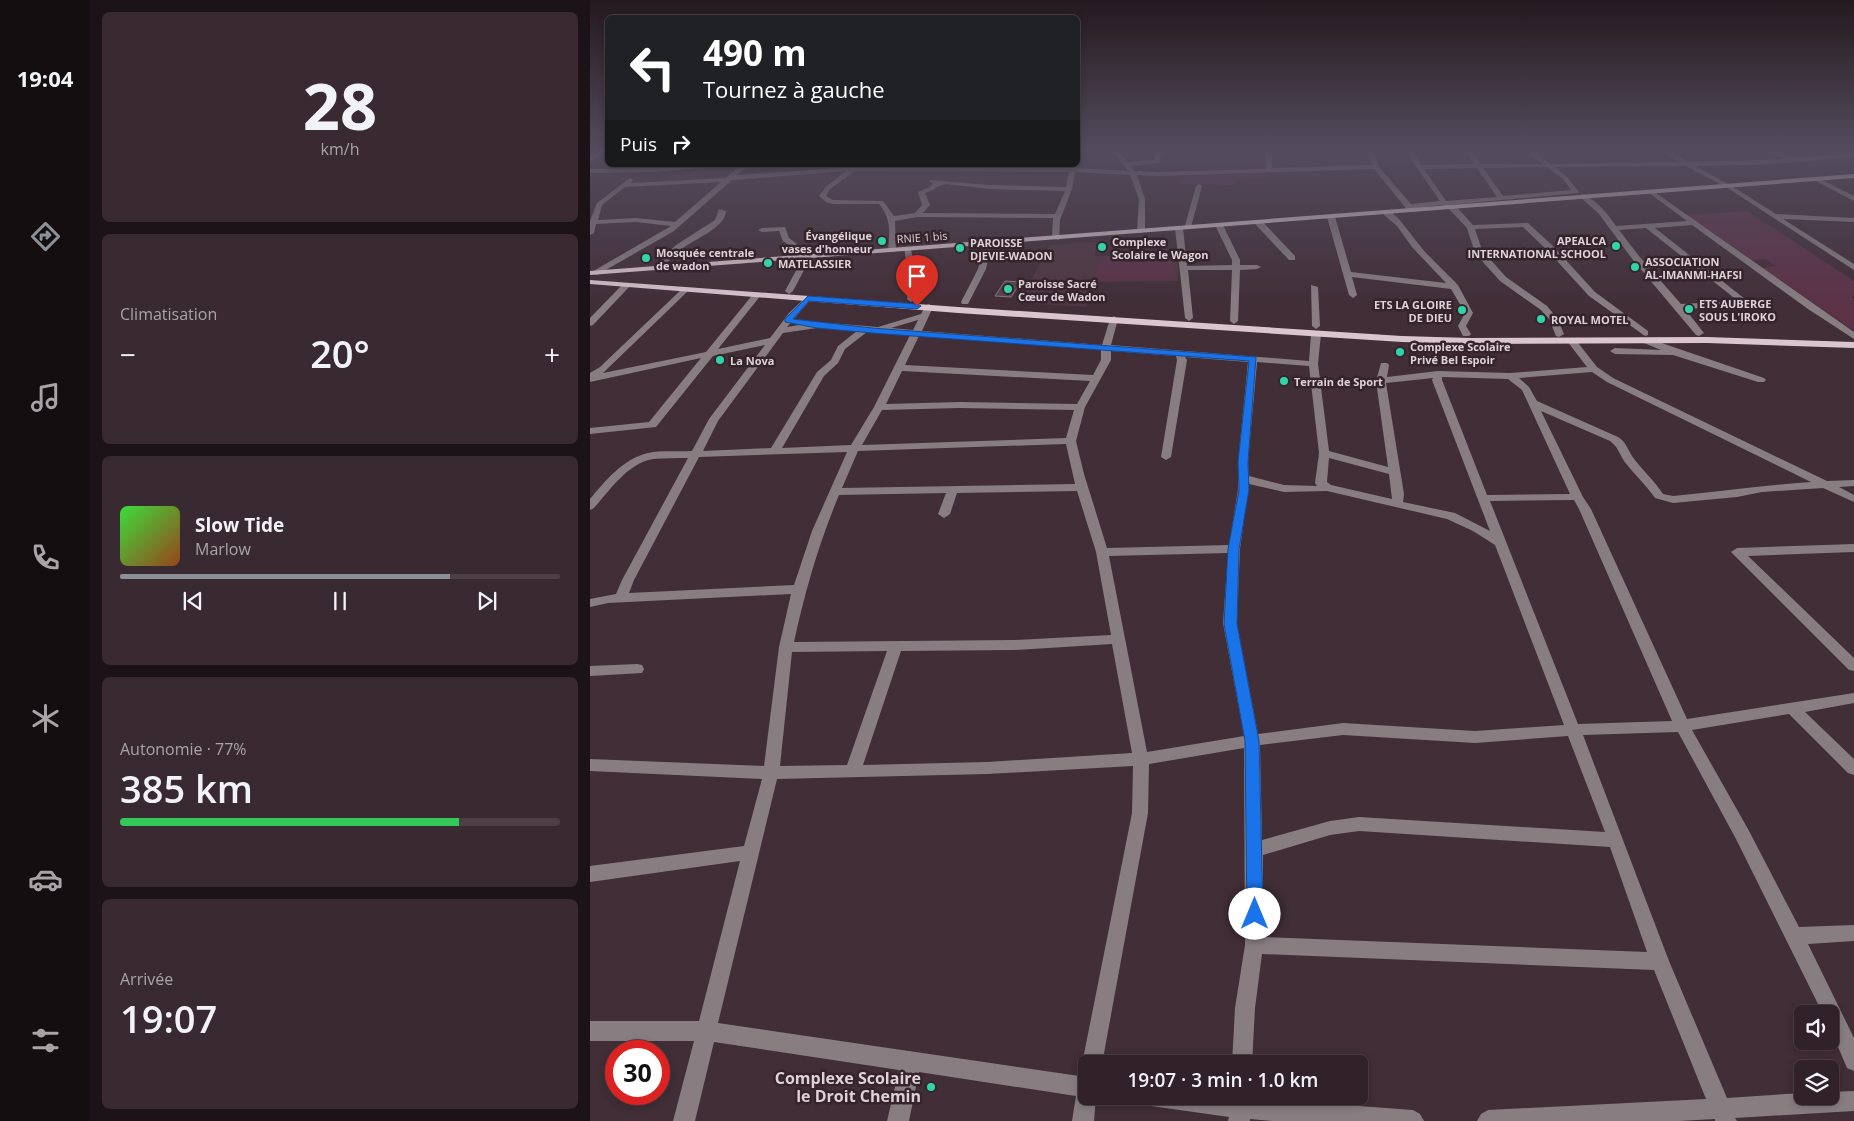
<!DOCTYPE html>
<html lang="fr">
<meta charset="utf-8">
<style>
:root{--surface:#312229;--page:#392a31;--text:#f1f3f6;--muted:#a8a4a8;--line:#4c3f46;--accent:#8c9099}
body{margin:0;font-family:"Open Sans",sans-serif;background:var(--page);color:var(--text);height:100vh;display:flex;flex-direction:column;font-size:19px;white-space:nowrap}
*{box-sizing:border-box;margin:0}
p{font-size:16px;color:var(--muted)}
.icon{flex:none;width:28px;height:28px;fill:none;stroke:currentColor;stroke-width:2;stroke-linecap:round;stroke-linejoin:round}
.map{position:relative;flex:1;overflow:hidden}
.drawer{display:flex;flex-direction:column;gap:12px;padding:12px;background:#1b1317;width:500px}
.drawer>*{flex:none}
.top-card{position:absolute;left:15px;top:15px;width:475px;height:152px;border-radius:8px;box-shadow:0 2px 8px #0003,0 0 0 1px var(--line);background:#202124;color:#fff;overflow:hidden}
.fabs{position:absolute;left:1204px;top:1005px;display:grid;gap:10px}
.fabs a{display:grid;place-items:center;width:45px;height:45px;border-radius:8px;background:var(--surface);box-shadow:0 2px 8px #0003,0 0 0 1px var(--line);font-size:25px}
.speed{position:absolute;left:15px;top:1040px;display:flex;gap:10px;font-size:25px;font-weight:700;text-align:center}
.speed>*{display:grid;place-content:center;width:65px;height:65px;border-radius:50%;background:var(--surface);box-shadow:0 2px 8px #0003,0 0 0 1px var(--line);line-height:1}
.speed .limit{border:8px solid #d22;background:#fff;color:#111}
.pin{position:absolute;display:grid;place-items:center;width:42px;height:42px;color:#fff;margin:-51px -21px;border-radius:50% 50% 50% 0;rotate:-45deg;box-shadow:0 0 5px #0007}
.pin .icon{rotate:45deg}
.me{position:absolute;width:55px;margin:-28px;rotate:0deg;stroke-linejoin:round;filter:drop-shadow(0 0 4px #0008)}
.turn{display:flex;align-items:center;gap:18px;height:105px;padding:0 15px;font-size:22px}
.turn .icon{width:65px;height:65px;stroke-width:2.5}
.turn b{display:block;font-size:35px;line-height:42px}
.then{display:flex;align-items:center;height:48px;padding:0 15px;background:#0003;gap:10px;font-size:19px}
.big{font-size:38px;font-weight:600;line-height:1.1}
.drawer .widget{flex:1;display:flex;flex-direction:column;justify-content:center;gap:8px;min-width:0;padding:0 18px;border-radius:8px;background:var(--page)}
.drawer .dial{align-items:center;gap:0}
.dial b{font-size:65px;line-height:1}
.song{display:flex;align-items:center;gap:15px}
.cover{width:60px;height:60px;border-radius:8px;background:linear-gradient(135deg,hsl(120 70% 55%),hsl(20 70% 35%))}
.played{height:5px;border-radius:2px;background:linear-gradient(90deg,var(--accent) 75%,var(--line) 75%)}
.keys{display:flex;justify-content:space-around;direction:ltr}
.heat{display:flex;justify-content:space-between;align-items:center;font-size:28px;direction:ltr}
.charge{height:8px;border-radius:4px;background:linear-gradient(90deg,#34c759 77%,var(--line) 0)}
.trip{position:absolute;left:488px;top:1055px;width:290px;height:50px;border-radius:8px;background:var(--surface);box-shadow:0 2px 8px #0003,0 0 0 1px var(--line);font-weight:600;line-height:50px;text-align:center}
main{display:flex;flex:1;min-height:0}
.tab-bar{display:flex;flex-direction:column;width:90px;justify-content:space-around;align-items:center;background:#140e10;color:var(--muted)}
.tab-bar .icon{width:35px;height:35px}
.tab-bar .selected{color:var(--accent)}
.tab-bar b{font-size:22px;color:var(--text)}
.map>svg:first-child{display:block}
.built{fill:#4f3642}
.green{fill:#5c3247}
.building{fill:#57444c;stroke:#8c7680}
.lines{fill:none;stroke-linecap:round;stroke-linejoin:round}
.minor{fill:#887e82;fill-rule:evenodd}
.major{fill:#dbc6cf;fill-rule:evenodd}
.route{fill:#1a73e8;stroke:#114b97}
.poi-dot{fill:#31d4a9;stroke:#36242d;stroke-width:2}
.labels{text-anchor:middle;dominant-baseline:central;stroke-width:5;stroke-linejoin:round;paint-order:stroke}
.far-poi-label{font-size:11px;font-weight:bold;fill:#ded2d7;stroke:#36242d;text-anchor:start}
.far-street-label{font-size:11px;fill:#ded2d7;stroke:#36242d}
.near-poi-label{font-size:16px;font-weight:bold;fill:#ded2d7;stroke:#36242d;text-anchor:end}
</style>
<main>
<nav class="tab-bar">
<b>19:04</b>
<svg class="icon selected" aria-label="directions" viewBox="0 0 24 24"><path d="M12 3l9 9-9 9-9-9zM9 14v-3h6M13 9l2 2-2 2"/></svg>
<svg class="icon" aria-label="music" viewBox="0 0 24 24"><path d="M9 18V5l10-2v13"/><circle cx="6" cy="18" r="3"/><circle cx="16" cy="16" r="3"/></svg>
<svg class="icon" aria-label="phone" viewBox="0 0 24 24"><path d="M5 4h4l2 5-3 2q2 4 5 5l2-3 5 2v4C11 20 4 13 5 4z"/></svg>
<svg class="icon" aria-label="climate" viewBox="0 0 24 24"><path d="M12 3v18M4 7l16 10M4 17L20 7"/></svg>
<svg class="icon" aria-label="car" viewBox="0 0 24 24"><path d="M5 17H2v-5l4-1 3-4h7l3 4 3 1v5h-3M9 17h6M6 11h13"/><circle cx="7" cy="17" r="2"/><circle cx="17" cy="17" r="2"/></svg>
<svg class="icon" aria-label="filters" viewBox="0 0 24 24"><path d="M4 7h16M4 17h16"/><circle cx="9" cy="7" r="2"/><circle cx="15" cy="17" r="2"/></svg>
</nav>
<section class="drawer">
<div class="widget dial"><b>28</b><p>km/h</p></div>
<div class="widget"><p>Climatisation</p>
<div class="heat"><a>−</a><b class="big">20°</b><a>+</a></div>
</div>
<div class="widget">
<div class="song"><i class="cover"></i><div><b>Slow Tide</b><p>Marlow</p></div></div>
<div class="played"></div>
<div class="keys"><svg class="icon" aria-label="previous" viewBox="0 0 24 24"><path d="M18 5L8 12l10 7zM5 5v14"/></svg><svg class="icon" aria-label="pause" viewBox="0 0 24 24"><path d="M8 5v14M16 5v14"/></svg><svg class="icon" aria-label="next" viewBox="0 0 24 24"><path d="M6 5l10 7-10 7zM19 5v14"/></svg></div>
</div>
<div class="widget"><p>Autonomie · 77%</p><b class="big">385 km</b><div class="charge"></div></div>
<div class="widget"><p>Arrivée</p><b class="big">19:07</b></div>
</section>
<div class="map">
<svg width="1264" height="1121" viewBox="0 0 1264 1121">
<rect width="100%" height="100%" fill="#412e37"/>
<!-- built -->
<path class="built" d="M 506,242 L 505,256 L 588,255 L 588,281 L 501,282 L 497,307 L 429,303 L 460,245 Z"/>
<!-- green -->
<g class="green">
<path d="M 676,173 L 674,178 L 645,180 L 643,185 L 589,184 L 591,177 Z"/>
<path d="M 1157,211 L 1264,281 L 1264,296 L 1262,297 L 1264,299 L 1264,331 L 1173,268 L 1186,266 L 1175,259 L 1162,260 L 1097,215 Z"/>
<path d="M 584,258 L 585,279 L 505,281 L 508,260 Z"/>
</g>
<!-- building -->
<path class="building" d="M 415,281 L 431,282 L 421,297 L 405,296 Z"/>
<g class="lines">
<!-- minor -->
<g class="minor">
<path d="M 12,148 L 18,148 L 18,150 L 0,162 L 0,157 Z"/>
<path d="M 488,148 L 494,148 L 488,156 Z"/>
<path d="M 520,148 L 526,148 L 538,162 L 564,160 L 569,148 L 575,148 L 569,163 L 541,166 L 544,171 L 568,172 L 676,169 L 676,148 L 682,148 L 682,168 L 782,165 L 776,148 L 782,148 L 789,167 L 821,204 L 850,201 L 821,159 L 818,148 L 824,148 L 831,165 L 884,164 L 873,148 L 879,148 L 891,164 L 952,164 L 932,148 L 939,148 L 960,164 L 1089,162 L 1065,148 L 1073,148 L 1098,162 L 1197,159 L 1170,148 L 1179,148 L 1205,158 L 1264,153 L 1264,157 L 1166,165 L 1105,166 L 1140,185 L 1186,214 L 1264,218 L 1264,222 L 1193,219 L 1264,264 L 1264,270 L 1136,187 L 1096,166 L 965,167 L 977,177 L 989,192 L 988,193 L 859,205 L 865,205 L 883,225 L 938,223 L 963,246 L 1005,292 L 1058,331 L 1058,335 L 1055,336 L 999,296 L 957,250 L 933,227 L 885,229 L 892,250 L 916,277 L 957,306 L 967,318 L 974,334 L 969,337 L 966,336 L 959,319 L 951,310 L 910,281 L 885,253 L 877,228 L 859,209 L 854,209 L 852,205 L 824,208 L 825,212 L 819,212 L 784,169 L 568,176 L 547,175 L 555,199 L 555,231 L 551,233 L 547,231 L 549,199 L 540,175 L 485,172 L 482,189 L 470,220 L 469,240 L 462,238 L 463,218 L 327,217 L 305,221 L 306,250 L 302,252 L 298,250 C 300,233 301,218 289,204 L 243,204 L 236,202 L 229,196 L 236,187 L 256,171 L 142,180 L 84,231 L 7,275 L 0,273 L 81,226 L 46,222 L 6,224 L 4,233 L 0,235 L 0,221 L 7,203 L 40,178 L 43,180 L 41,183 L 136,178 L 151,165 L 158,165 L 147,175 L 262,167 L 266,165 L 269,167 L 479,168 L 480,165 L 486,165 L 486,168 L 538,171 ZM 957,167 L 973,179 L 981,190 L 913,196 L 893,168 ZM 887,168 L 907,197 L 856,201 L 834,169 ZM 265,171 L 479,172 L 476,187 L 400,185 L 340,180 L 340,182 L 343,183 L 340,187 L 328,192 L 332,205 L 325,213 L 304,216 L 293,201 L 243,200 L 236,196 L 240,189 ZM 131,182 L 85,222 L 46,218 L 8,220 L 12,205 L 35,187 ZM 356,184 L 400,189 L 475,191 L 465,214 L 333,213 L 340,205 L 335,193 L 345,189 L 346,187 Z"/>
<path d="M 98,165 L 123,165 L 120,167 L 64,172 L 0,173 L 0,169 L 64,168 Z"/>
<path d="M 1224,178 L 1228,178 L 1264,196 L 1264,201 L 1224,180 Z"/>
<path d="M 609,184 L 612,186 L 601,227 L 594,229 L 606,186 Z"/>
<path d="M 1059,191 L 1063,191 L 1264,332 L 1264,339 L 1218,309 L 1102,225 L 1065,228 L 1160,303 L 1156,306 L 1095,309 L 1114,333 L 1109,336 L 1106,335 L 1043,260 L 1009,214 L 989,196 L 992,194 C 1007,200 1017,213 1026,226 L 1097,221 L 1059,193 ZM 1056,228 L 1148,301 L 1091,304 L 1049,256 L 1029,230 Z"/>
<path d="M 129,209 L 136,211 C 136,227 105,239 93,248 C 84,254 77,263 70,270 L 64,270 L 64,266 L 86,245 L 125,220 Z"/>
<path d="M 794,211 L 800,211 L 809,219 L 835,252 L 868,285 L 883,313 L 876,326 L 881,334 L 879,336 L 873,336 L 868,326 L 875,313 L 861,289 L 762,277 L 767,295 L 763,298 L 759,295 L 737,217 L 741,215 L 745,217 L 761,272 L 856,283 L 822,247 L 807,226 L 794,215 Z"/>
<path d="M 665,220 L 671,220 L 705,256 L 705,260 L 699,260 L 665,224 Z"/>
<path d="M 626,223 L 633,225 L 650,260 L 650,265 L 667,265 L 671,267 L 667,269 L 650,270 L 648,321 L 644,324 L 640,321 L 642,270 L 598,270 L 603,318 L 599,321 L 595,318 L 585,228 L 589,226 L 593,228 L 597,266 L 642,265 L 642,260 L 625,225 Z"/>
<path d="M 195,227 L 199,238 L 222,255 L 203,291 L 199,294 L 195,291 L 214,256 L 193,241 L 189,231 L 172,232 L 168,230 L 172,228 Z"/>
<path d="M 395,241 L 402,243 L 396,269 L 378,304 L 372,304 L 371,302 L 388,269 Z"/>
<path d="M 314,247 L 321,249 L 327,281 L 325,299 L 321,302 L 317,299 L 319,281 Z"/>
<path d="M 33,284 L 40,286 L 3,325 L 0,326 L 0,318 Z"/>
<path d="M 721,285 L 728,287 L 730,326 L 726,329 L 722,326 Z"/>
<path d="M 94,287 L 98,290 L 97,292 L 13,373 L 116,352 L 164,293 L 167,292 L 171,295 L 128,349 L 180,338 L 199,313 L 217,296 L 221,299 L 197,327 L 227,322 L 288,327 L 331,314 L 336,305 L 339,304 L 343,307 L 332,331 L 512,345 L 520,319 L 524,316 L 528,319 L 521,345 L 719,361 L 721,334 L 726,331 L 731,334 L 728,364 L 739,451 L 798,467 L 786,381 L 791,363 L 797,363 L 799,365 L 797,377 L 848,371 L 920,373 L 997,367 L 977,341 L 982,338 L 985,339 L 1007,367 L 1023,378 L 1237,481 L 1264,480 L 1264,486 L 1249,487 L 1264,495 L 1264,502 L 1233,488 L 1172,492 L 1147,497 L 1083,503 L 1065,498 C 1056,485 1044,474 1034,461 C 1029,453 1028,447 1020,441 L 951,411 L 993,497 L 1001,509 L 1097,719 L 1264,693 L 1264,703 L 1215,712 L 1264,759 L 1264,775 L 1258,773 L 1199,714 L 1102,730 L 1158,829 L 1209,927 L 1264,925 L 1264,941 L 1218,944 L 1264,1038 L 1264,1071 L 1257,1068 L 1240,1028 L 1240,1014 L 1233,1014 L 1146,839 L 1088,732 L 993,735 L 1079,961 L 1137,1098 L 1212,1093 L 1212,1096 L 1240,1096 L 1240,1092 L 1264,1091 L 1264,1111 L 1145,1118 L 1147,1121 L 1125,1121 L 1125,1119 L 1089,1121 L 887,1121 L 891,1114 L 898,1110 L 1116,1099 L 1064,970 L 672,954 L 665,1008 L 662,1064 L 642,1064 L 645,1008 L 655,945 L 654,748 L 559,764 L 558,813 L 512,1064 L 496,1064 L 496,1072 L 492,1064 L 542,813 L 543,766 L 397,774 L 187,779 L 128,1023 L 496,1077 L 496,1096 L 506,1096 L 504,1121 L 482,1121 L 486,1096 L 329,1072 L 319,1121 L 297,1121 L 309,1070 L 124,1042 L 105,1121 L 83,1121 L 104,1041 L 0,1041 L 0,1021 L 109,1021 L 150,861 L 0,882 L 0,866 L 154,846 L 172,779 L 0,771 L 0,759 L 174,766 L 189,647 L 201,594 L 18,603 L 0,607 L 0,599 L 26,594 L 32,580 L 98,458 C 86,458 74,458 63,459 C 38,463 19,491 4,508 L 0,510 L 0,499 C 16,480 33,459 58,453 C 72,450 88,452 102,451 L 119,419 L 175,345 L 123,356 L 66,427 L 0,434 L 0,428 L 59,422 L 111,358 L 0,382 L 0,373 L 10,367 ZM 328,320 L 323,330 L 301,328 ZM 227,328 L 267,331 L 248,346 L 241,360 L 227,372 L 181,448 L 113,451 L 128,421 L 193,333 ZM 277,332 L 320,335 L 284,407 L 261,445 L 192,448 L 234,376 L 248,363 L 255,349 ZM 329,336 L 511,350 L 511,360 L 503,375 L 315,365 ZM 521,351 L 586,356 L 587,360 L 571,457 L 576,460 L 581,457 L 597,360 L 595,357 L 658,362 L 648,462 L 648,490 L 639,545 L 517,548 L 494,474 L 486,441 L 495,407 L 521,360 ZM 667,362 L 719,366 L 729,453 L 725,483 L 727,486 L 694,485 L 659,476 L 658,462 ZM 312,371 L 500,381 L 487,404 L 370,402 L 296,404 ZM 1002,372 L 1017,382 L 1221,482 C 1175,485 1129,492 1083,496 L 1073,494 C 1064,480 1051,469 1042,456 C 1037,448 1036,442 1028,437 L 947,401 L 939,387 L 929,378 ZM 852,377 L 918,379 L 932,390 L 980,494 L 897,495 L 852,380 ZM 843,378 L 842,380 L 900,531 L 865,513 L 813,502 L 814,494 L 796,383 ZM 370,408 L 484,410 L 476,438 L 272,445 L 292,410 ZM 476,444 L 485,484 L 252,488 L 268,451 ZM 257,452 L 222,531 L 204,585 L 39,593 L 44,580 L 109,457 ZM 739,458 L 799,474 L 802,499 L 741,485 L 737,482 ZM 659,484 L 694,492 L 737,491 L 857,519 L 883,531 L 905,545 L 974,725 L 885,731 L 753,723 L 668,734 L 647,623 L 650,549 ZM 487,491 L 506,552 L 521,635 L 424,640 L 204,642 C 215,591 229,543 249,495 L 356,493 L 348,514 L 354,518 L 360,514 L 367,493 ZM 984,500 L 989,509 L 1082,721 L 988,724 L 900,501 ZM 638,553 L 633,623 L 654,736 L 557,752 L 519,556 ZM 522,644 L 542,753 L 397,762 L 273,765 L 311,651 L 424,650 ZM 297,651 L 257,765 L 190,766 L 202,652 ZM 753,735 L 885,743 L 978,736 L 1015,832 L 769,817 L 740,821 L 672,840 L 670,745 ZM 769,831 L 1020,847 L 1057,952 L 673,937 L 673,855 L 740,835 Z"/>
<path d="M 1057,338 L 1174,378 L 1176,380 L 1174,382 L 1168,382 L 1083,355 L 1025,354 L 1020,351 L 1025,348 L 1071,350 L 1054,343 L 1054,339 Z"/>
<path d="M 1264,544 L 1264,552 L 1158,556 L 1264,658 L 1264,671 L 1259,670 L 1141,552 L 1147,548 Z"/>
<path d="M 47,664 L 52,665 L 54,669 L 52,673 L 0,676 L 0,666 Z"/>
<path d="M 551,1096 L 660,1096 L 660,1098 L 823,1110 L 830,1114 L 834,1121 L 683,1121 L 660,1119 L 660,1121 L 638,1121 L 639,1117 L 561,1106 L 554,1103 Z"/>
</g>
<!-- major -->
<g class="major">
<path d="M 1264,174 L 1264,178 L 0,275 L 0,271 Z"/>
<path d="M 0,280 L 368,307 L 812,336 L 880,338 L 1117,337 L 1264,342 L 1264,348 L 1117,343 L 880,344 L 812,342 L 368,313 L 0,284 Z"/>
</g>
</g>
<!-- sky -->
<linearGradient id="sky" x2="0" y2="1"><stop stop-color="#24191e"/><stop offset="0.49" stop-color="#544c5e"/><stop offset="1" stop-color="#544c5e" stop-opacity="0"/></linearGradient>
<rect width="1264" height="305" fill="url(#sky)"/>
<!-- route -->
<path class="route" d="M 218,296 L 327,304 L 331,306 L 327,309 L 219,301 L 203,319 L 282,328 L 666,357 L 658,462 L 659,490 L 649,549 L 647,624 L 669,741 L 673,914 L 671,919 L 665,922 L 659,919 L 657,914 L 655,741 L 634,624 L 638,549 L 649,490 L 648,462 L 659,361 L 282,333 L 227,328 L 195,322 L 195,319 Z"/>
<!-- markers -->
<g class="poi-dot">
<circle cx="292" cy="241" r="5"/>
<circle cx="1026" cy="246" r="5"/>
<circle cx="512" cy="247" r="5"/>
<circle cx="370" cy="248" r="5"/>
<circle cx="56" cy="258" r="5"/>
<circle cx="178" cy="263" r="5"/>
<circle cx="1045" cy="267" r="5"/>
<circle cx="418" cy="289" r="5"/>
<circle cx="1099" cy="309" r="5"/>
<circle cx="872" cy="310" r="5"/>
<circle cx="951" cy="319" r="5"/>
<circle cx="810" cy="352" r="5"/>
<circle cx="130" cy="360" r="5"/>
<circle cx="694" cy="381" r="5"/>
<circle cx="341" cy="1087" r="5"/>
</g>
<g class="labels">
<!-- far-poi labels -->
<g class="far-poi-label">
<text x="282" y="235" text-anchor="end">Évangélique<tspan x="282" dy="13">vases d'honneur</tspan></text>
<text x="1016" y="240" text-anchor="end">APEALCA<tspan x="1016" dy="13">INTERNATIONAL SCHOOL</tspan></text>
<text x="522" y="241">Complexe<tspan x="522" dy="13">Scolaire le Wagon</tspan></text>
<text x="380" y="242">PAROISSE<tspan x="380" dy="13">DJEVIE-WADON</tspan></text>
<text x="66" y="252">Mosquée centrale<tspan x="66" dy="13">de wadon</tspan></text>
<text x="1055" y="261">ASSOCIATION<tspan x="1055" dy="13">AL-IMANMI-HAFSI</tspan></text>
<text x="188" y="263">MATELASSIER</text>
<text x="428" y="283">Paroisse Sacré<tspan x="428" dy="13">Cœur de Wadon</tspan></text>
<text x="1109" y="303">ETS AUBERGE<tspan x="1109" dy="13">SOUS L'IROKO</tspan></text>
<text x="862" y="304" text-anchor="end">ETS LA GLOIRE<tspan x="862" dy="13">DE DIEU</tspan></text>
<text x="961" y="319">ROYAL MOTEL</text>
<text x="820" y="346">Complexe Scolaire<tspan x="820" dy="13">Privé Bel Espoir</tspan></text>
<text x="140" y="360">La Nova</text>
<text x="704" y="381">Terrain de Sport</text>
</g>
<!-- far-street labels -->
<g class="far-street-label">
<text transform="translate(332 237) rotate(-4)">RNIE 1 bis</text>
</g>
<!-- near-poi labels -->
<g class="near-poi-label">
<text x="331" y="1078">Complexe Scolaire<tspan x="331" dy="18">le Droit Chemin</tspan></text>
</g>
</g>
</svg>
<div class="fabs">
<a><svg class="icon" aria-label="sound" viewBox="0 0 24 24"><path d="M4 9h4l5-4v14l-5-4H4zM17 9q2 3 0 6"/></svg></a>
<a><svg class="icon" aria-label="layers" viewBox="0 0 24 24"><path d="M12 4l9 5-9 5-9-5zM3 14l9 5 9-5"/></svg></a>
</div>
<div class="speed"><div class="limit">30</div></div>
<div class="pin" style="left:327px;top:306px;background:#d93025"><svg class="icon" aria-label="arrive" viewBox="0 0 24 24"><path d="M6 21V4h12l-3 4 3 4H6"/></svg></div>
<svg class="me" style="left:665px;top:914px" viewBox="-20 -20 40 40"><circle r="19" fill="#fff"/><path d="M0-13L10 11 0 6-10 11z" fill="#1a73e8"/></svg>
<div class="trip">19:07 · 3 min · 1.0 km</div>
<div class="top-card">
<div class="turn"><svg class="icon" aria-label="left" viewBox="0 0 24 24"><path d="M17 20v-9H6M10 6l-5 5 5 5"/></svg><div><b>490 m</b>Tournez à gauche</div></div>
<div class="then">Puis<svg class="icon" aria-label="right" viewBox="0 0 24 24"><path d="M7 20v-9h11M14 6l5 5-5 5"/></svg></div>
</div>
</div>
</main>
